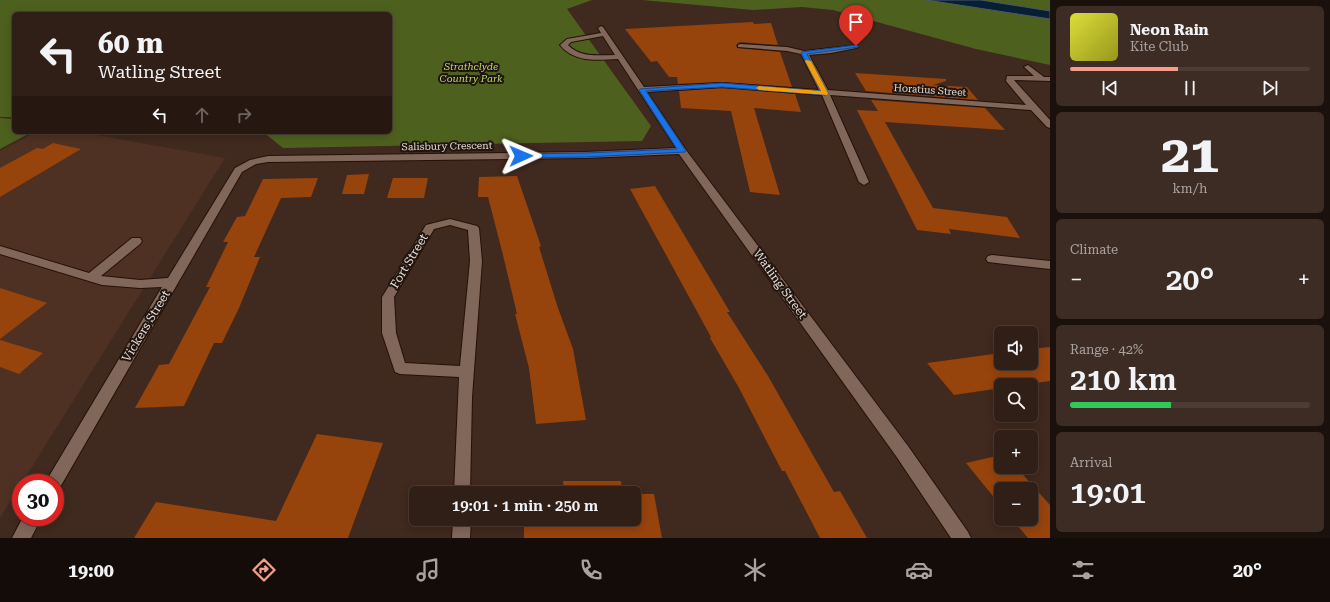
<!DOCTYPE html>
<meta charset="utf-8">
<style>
:root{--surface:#301f16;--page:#3c2c23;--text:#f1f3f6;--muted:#a8a2a1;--line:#4b3d35;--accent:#f49e8a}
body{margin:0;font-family:"Roboto Serif",serif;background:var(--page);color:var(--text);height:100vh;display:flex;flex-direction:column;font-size:15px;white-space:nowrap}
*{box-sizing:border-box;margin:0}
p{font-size:13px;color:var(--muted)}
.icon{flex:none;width:22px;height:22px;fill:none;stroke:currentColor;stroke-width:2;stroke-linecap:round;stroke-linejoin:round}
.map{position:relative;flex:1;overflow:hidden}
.side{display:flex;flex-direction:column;gap:6px;padding:6px;background:#1a110c;width:280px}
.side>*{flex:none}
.top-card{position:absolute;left:12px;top:12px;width:380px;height:122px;border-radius:6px;box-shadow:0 2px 10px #0003,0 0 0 1px var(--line);background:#301f16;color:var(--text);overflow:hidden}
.fabs{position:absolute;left:994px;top:326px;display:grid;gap:8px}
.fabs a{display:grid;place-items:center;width:44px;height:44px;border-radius:6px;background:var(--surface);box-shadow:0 2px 10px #0003,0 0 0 1px var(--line);font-size:20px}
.speed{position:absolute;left:12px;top:474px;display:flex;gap:8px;font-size:20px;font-weight:700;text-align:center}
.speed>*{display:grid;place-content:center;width:52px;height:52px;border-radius:50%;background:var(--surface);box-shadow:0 2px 10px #0003,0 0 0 1px var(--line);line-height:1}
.speed .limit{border:6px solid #d22;background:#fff;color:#111}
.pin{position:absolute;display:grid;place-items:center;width:34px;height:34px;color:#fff;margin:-41px -17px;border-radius:50% 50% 50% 0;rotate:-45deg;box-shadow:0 0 4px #0007}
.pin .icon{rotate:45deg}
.me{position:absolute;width:44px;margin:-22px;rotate:89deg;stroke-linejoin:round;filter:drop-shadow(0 0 3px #0008)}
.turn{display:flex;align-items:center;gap:14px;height:84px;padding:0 20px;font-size:18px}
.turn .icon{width:52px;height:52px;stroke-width:2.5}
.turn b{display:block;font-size:28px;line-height:34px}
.lanes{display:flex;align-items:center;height:38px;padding:0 20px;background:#0003;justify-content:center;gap:20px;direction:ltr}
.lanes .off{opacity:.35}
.big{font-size:30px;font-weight:600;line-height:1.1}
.side .tile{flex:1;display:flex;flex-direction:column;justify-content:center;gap:6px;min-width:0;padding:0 14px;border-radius:6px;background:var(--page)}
.side .dial{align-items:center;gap:0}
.dial b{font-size:52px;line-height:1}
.song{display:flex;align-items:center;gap:12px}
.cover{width:48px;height:48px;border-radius:6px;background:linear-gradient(135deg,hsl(60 70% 55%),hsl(60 70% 35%))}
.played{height:4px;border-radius:2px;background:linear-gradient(90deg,var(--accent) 45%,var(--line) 45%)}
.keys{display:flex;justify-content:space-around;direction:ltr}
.heat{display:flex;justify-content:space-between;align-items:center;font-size:22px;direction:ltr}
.charge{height:6px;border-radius:3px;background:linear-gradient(90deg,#34c759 42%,var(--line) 0)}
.trip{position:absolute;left:409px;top:486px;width:232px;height:40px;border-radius:6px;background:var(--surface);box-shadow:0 2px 10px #0003,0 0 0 1px var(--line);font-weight:600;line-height:40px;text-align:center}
.tabs{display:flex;height:64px;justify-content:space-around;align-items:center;background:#130c09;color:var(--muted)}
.tabs .icon{width:28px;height:28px}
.tabs .active{color:var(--accent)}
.tabs b{font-size:18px;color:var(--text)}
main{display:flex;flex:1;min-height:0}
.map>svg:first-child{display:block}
.built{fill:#4e3123}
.green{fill:#4e601e}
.water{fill:#071f34;stroke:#4b5864}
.building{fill:#97430c}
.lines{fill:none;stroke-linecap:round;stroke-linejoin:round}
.minor-casing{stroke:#261107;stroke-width:2}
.minor{fill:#81675a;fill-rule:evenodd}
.route{fill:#1a73e8;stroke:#114b97}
.slow{fill:#f59e0b}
.labels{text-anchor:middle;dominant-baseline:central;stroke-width:4;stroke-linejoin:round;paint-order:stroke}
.far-park-label{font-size:10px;font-style:italic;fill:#bcdf60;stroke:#1f1510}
.far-street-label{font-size:10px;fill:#ebdcd5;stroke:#1f1510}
.street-label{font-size:12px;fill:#ebdcd5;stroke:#1f1510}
</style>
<main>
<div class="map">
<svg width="1050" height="538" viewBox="0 0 1050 538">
<rect width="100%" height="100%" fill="#40291e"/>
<!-- built -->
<path class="built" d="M 36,132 L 79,132 L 225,158 L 0,518 L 0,151 Z"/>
<!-- green -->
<g class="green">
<path d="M 0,0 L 592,0 L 567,9 L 651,126 L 642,141 L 283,148 L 263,132 L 390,132 L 390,14 L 14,14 L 14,117 L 0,117 Z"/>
<path d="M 642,0 L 1050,0 L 1050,65 L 976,49 L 833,10 L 802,7 L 753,10 Z"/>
<path d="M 0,118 L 14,119 L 14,132 L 32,132 L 0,149 Z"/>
</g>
<!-- water -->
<path class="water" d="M 926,0 L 981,0 L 1050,11 L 1050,19 Z"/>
<!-- building -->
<g class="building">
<path d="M 753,22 L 754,24 L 771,23 L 778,45 L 740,42 L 736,45 L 737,48 L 780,52 L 792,87 L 722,82 L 678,84 L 677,77 L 669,77 L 657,61 L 651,62 L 625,29 Z"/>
<path d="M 855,73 L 946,79 L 946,81 L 933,85 L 967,87 L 978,100 L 866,91 Z"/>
<path d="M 722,88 L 795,94 L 801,112 L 754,108 L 780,195 L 750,192 L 731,111 L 681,108 L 679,91 Z"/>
<path d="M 871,100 L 985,108 L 1005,130 L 885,122 L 933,208 L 1007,217 L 1020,238 L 949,229 L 951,234 L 917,230 L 857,110 L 878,111 Z"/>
<path d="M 53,143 L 81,149 L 0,197 L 0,168 L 37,148 L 43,149 Z"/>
<path d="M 369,174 L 364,194 L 342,194 L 347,175 Z"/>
<path d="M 517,176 L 541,246 L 539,247 L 558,308 L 573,349 L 586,420 L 536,424 L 529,368 L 515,314 L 517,314 L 503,255 L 488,197 L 478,197 L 479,177 Z"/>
<path d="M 318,178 L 311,197 L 281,198 L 254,257 L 260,257 L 239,308 L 222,343 L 214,343 L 184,406 L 135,408 L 159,365 L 169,364 L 210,287 L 206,287 L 228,242 L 223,242 L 237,217 L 245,216 L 263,179 Z"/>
<path d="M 393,178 L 428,178 L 424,198 L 387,198 Z"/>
<path d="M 655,186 L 730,312 L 727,312 L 768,376 L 834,492 L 840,491 L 867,538 L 820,538 L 785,471 L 782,471 L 739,388 L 710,338 L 711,337 L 630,189 Z"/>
<path d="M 0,288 L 47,303 L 0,339 Z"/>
<path d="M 0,340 L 43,353 L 19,374 L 0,367 Z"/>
<path d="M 1050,347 L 1050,381 L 1022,385 L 1001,385 L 1001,388 L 954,395 L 927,363 L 1001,353 L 1001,363 L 1031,363 L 1031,349 Z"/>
<path d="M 317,434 L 383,443 L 348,538 L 134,538 L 156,502 L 276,521 Z"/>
<path d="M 1001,455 L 1001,467 L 1016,467 L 1050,505 L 1050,538 L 1028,538 L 1012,519 L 1031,519 L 1031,489 L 1001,489 L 1001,506 L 966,463 Z"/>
<path d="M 563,481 L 621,481 L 622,493 L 524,493 L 564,493 Z"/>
<path d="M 634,494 L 654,494 L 662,538 L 524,538 L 524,519 L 634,519 Z"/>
</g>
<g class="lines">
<defs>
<g id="minor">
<path d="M 601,26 L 603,27 L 644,87 L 722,83 L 819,90 L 801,54 L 787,51 L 738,47 L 738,45 L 740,44 L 787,47 L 804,51 L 858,45 L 858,47 L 856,48 L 831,53 L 809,55 L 828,90 L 1026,105 L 1006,81 L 1007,76 L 1034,76 L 1024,67 L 1028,65 L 1044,77 L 1050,77 L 1050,81 L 1014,80 L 1050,120 L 1050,128 L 1047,127 L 1031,110 L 830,95 L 869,182 L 864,185 L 859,182 L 822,95 L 722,87 L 647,92 L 686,150 L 908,446 L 968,532 L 971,538 L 951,538 L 896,456 L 679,154 L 585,158 L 268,162 L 256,164 L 242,172 L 59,489 L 55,490 L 55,483 L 45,483 L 162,287 L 140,288 L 102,285 L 0,254 L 0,246 L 89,273 L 132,238 L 140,238 L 142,241 L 140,244 L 101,276 L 140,280 L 168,278 L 235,168 L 250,160 L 268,156 L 585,152 L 676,148 L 618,59 C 598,60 574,63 560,45 L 567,39 L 601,33 L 598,28 ZM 603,36 L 615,55 C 599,55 580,58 568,45 L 571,42 Z"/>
<path d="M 450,219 L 477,226 L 479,228 L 482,261 L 472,397 L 470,493 L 454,493 L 459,377 L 400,374 L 395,372 L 382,333 L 382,297 L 384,294 L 426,225 ZM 450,225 L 468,230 L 470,261 L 460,366 L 405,363 L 396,333 L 394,297 L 434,229 Z"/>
<path d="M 992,255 L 1050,261 L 1050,269 L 988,262 L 986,259 L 988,256 Z"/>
<path d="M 23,517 L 42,517 L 31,538 L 12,538 Z"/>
<path d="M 453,519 L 471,519 L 470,538 L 452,538 Z"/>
</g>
</defs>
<!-- minor casing -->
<use href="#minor" class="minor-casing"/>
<!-- minor -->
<use href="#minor" class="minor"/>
</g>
<!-- route -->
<path class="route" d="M 856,45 L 859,46 L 858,47 L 807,54 L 828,93 L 825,95 L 722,87 L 646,91 L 686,151 L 685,152 L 585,157 L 521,158 L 518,156 L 521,154 L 585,153 L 677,149 L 639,90 L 640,89 L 722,83 L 821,91 L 801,53 L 802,52 Z"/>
<!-- slow -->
<path class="slow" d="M 806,60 L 811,61 L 828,93 L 827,95 L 759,90 L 756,88 L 759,86 L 821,91 L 805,61 Z"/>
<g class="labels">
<!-- far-park labels -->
<g class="far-park-label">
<text x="471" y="66">Strathclyde<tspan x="471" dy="12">Country Park</tspan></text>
</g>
<!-- far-street labels -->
<g class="far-street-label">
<text transform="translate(930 90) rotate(4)">Horatius Street</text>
<text transform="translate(447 146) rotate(-1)">Salisbury Crescent</text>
</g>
<!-- street labels -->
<g class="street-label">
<text transform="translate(409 261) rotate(-59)">Fort Street</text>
<text transform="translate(780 284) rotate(54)">Watling Street</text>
<text transform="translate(146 326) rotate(-59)">Vickers Street</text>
</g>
</g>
</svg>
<div class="fabs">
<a><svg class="icon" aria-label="sound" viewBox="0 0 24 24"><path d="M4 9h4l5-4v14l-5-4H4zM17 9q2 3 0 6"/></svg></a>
<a><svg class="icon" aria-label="search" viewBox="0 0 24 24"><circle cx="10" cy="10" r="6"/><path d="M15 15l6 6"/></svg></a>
<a>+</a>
<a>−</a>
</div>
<div class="speed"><div class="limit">30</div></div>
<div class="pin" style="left:856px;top:46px;background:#d93025"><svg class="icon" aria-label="arrive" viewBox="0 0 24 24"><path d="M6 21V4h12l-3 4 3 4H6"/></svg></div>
<svg class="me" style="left:521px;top:156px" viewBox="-20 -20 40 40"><path d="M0-17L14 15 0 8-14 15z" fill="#1a73e8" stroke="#fff" stroke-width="4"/></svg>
<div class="trip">19:01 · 1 min · 250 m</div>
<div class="top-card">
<div class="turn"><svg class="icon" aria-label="left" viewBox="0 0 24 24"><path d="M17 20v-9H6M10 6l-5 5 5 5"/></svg><div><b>60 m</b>Watling Street</div></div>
<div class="lanes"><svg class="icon" aria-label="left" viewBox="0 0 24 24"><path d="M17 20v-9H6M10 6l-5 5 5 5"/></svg><svg class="icon off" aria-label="ahead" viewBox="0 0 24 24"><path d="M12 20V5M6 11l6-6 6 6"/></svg><svg class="icon off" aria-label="right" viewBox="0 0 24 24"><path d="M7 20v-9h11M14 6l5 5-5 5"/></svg></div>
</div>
</div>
<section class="side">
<div class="tile">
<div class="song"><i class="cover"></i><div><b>Neon Rain</b><p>Kite Club</p></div></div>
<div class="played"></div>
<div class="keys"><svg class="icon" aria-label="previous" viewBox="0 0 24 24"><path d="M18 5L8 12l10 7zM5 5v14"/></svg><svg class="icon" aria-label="pause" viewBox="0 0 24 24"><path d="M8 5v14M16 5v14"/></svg><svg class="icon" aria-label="next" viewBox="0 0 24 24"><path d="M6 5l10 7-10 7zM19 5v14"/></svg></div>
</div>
<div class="tile dial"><b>21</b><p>km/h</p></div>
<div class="tile"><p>Climate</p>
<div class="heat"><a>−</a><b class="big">20°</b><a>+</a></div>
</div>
<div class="tile"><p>Range · 42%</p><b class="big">210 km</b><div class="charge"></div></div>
<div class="tile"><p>Arrival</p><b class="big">19:01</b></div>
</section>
</main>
<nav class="tabs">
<b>19:00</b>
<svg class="icon active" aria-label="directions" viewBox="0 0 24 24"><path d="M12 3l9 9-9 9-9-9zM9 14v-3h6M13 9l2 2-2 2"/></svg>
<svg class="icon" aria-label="music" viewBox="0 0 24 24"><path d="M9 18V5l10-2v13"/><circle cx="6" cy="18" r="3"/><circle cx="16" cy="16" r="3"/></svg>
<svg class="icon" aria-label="phone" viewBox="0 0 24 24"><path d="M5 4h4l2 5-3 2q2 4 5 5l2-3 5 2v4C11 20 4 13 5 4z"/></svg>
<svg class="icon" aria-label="climate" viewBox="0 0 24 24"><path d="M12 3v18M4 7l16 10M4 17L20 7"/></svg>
<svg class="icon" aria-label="car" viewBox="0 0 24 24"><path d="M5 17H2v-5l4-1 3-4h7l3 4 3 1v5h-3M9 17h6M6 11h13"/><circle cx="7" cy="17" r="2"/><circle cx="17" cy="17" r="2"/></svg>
<svg class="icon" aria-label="filters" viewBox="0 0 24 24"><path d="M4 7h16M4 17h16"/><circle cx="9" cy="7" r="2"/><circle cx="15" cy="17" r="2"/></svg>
<b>20°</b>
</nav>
